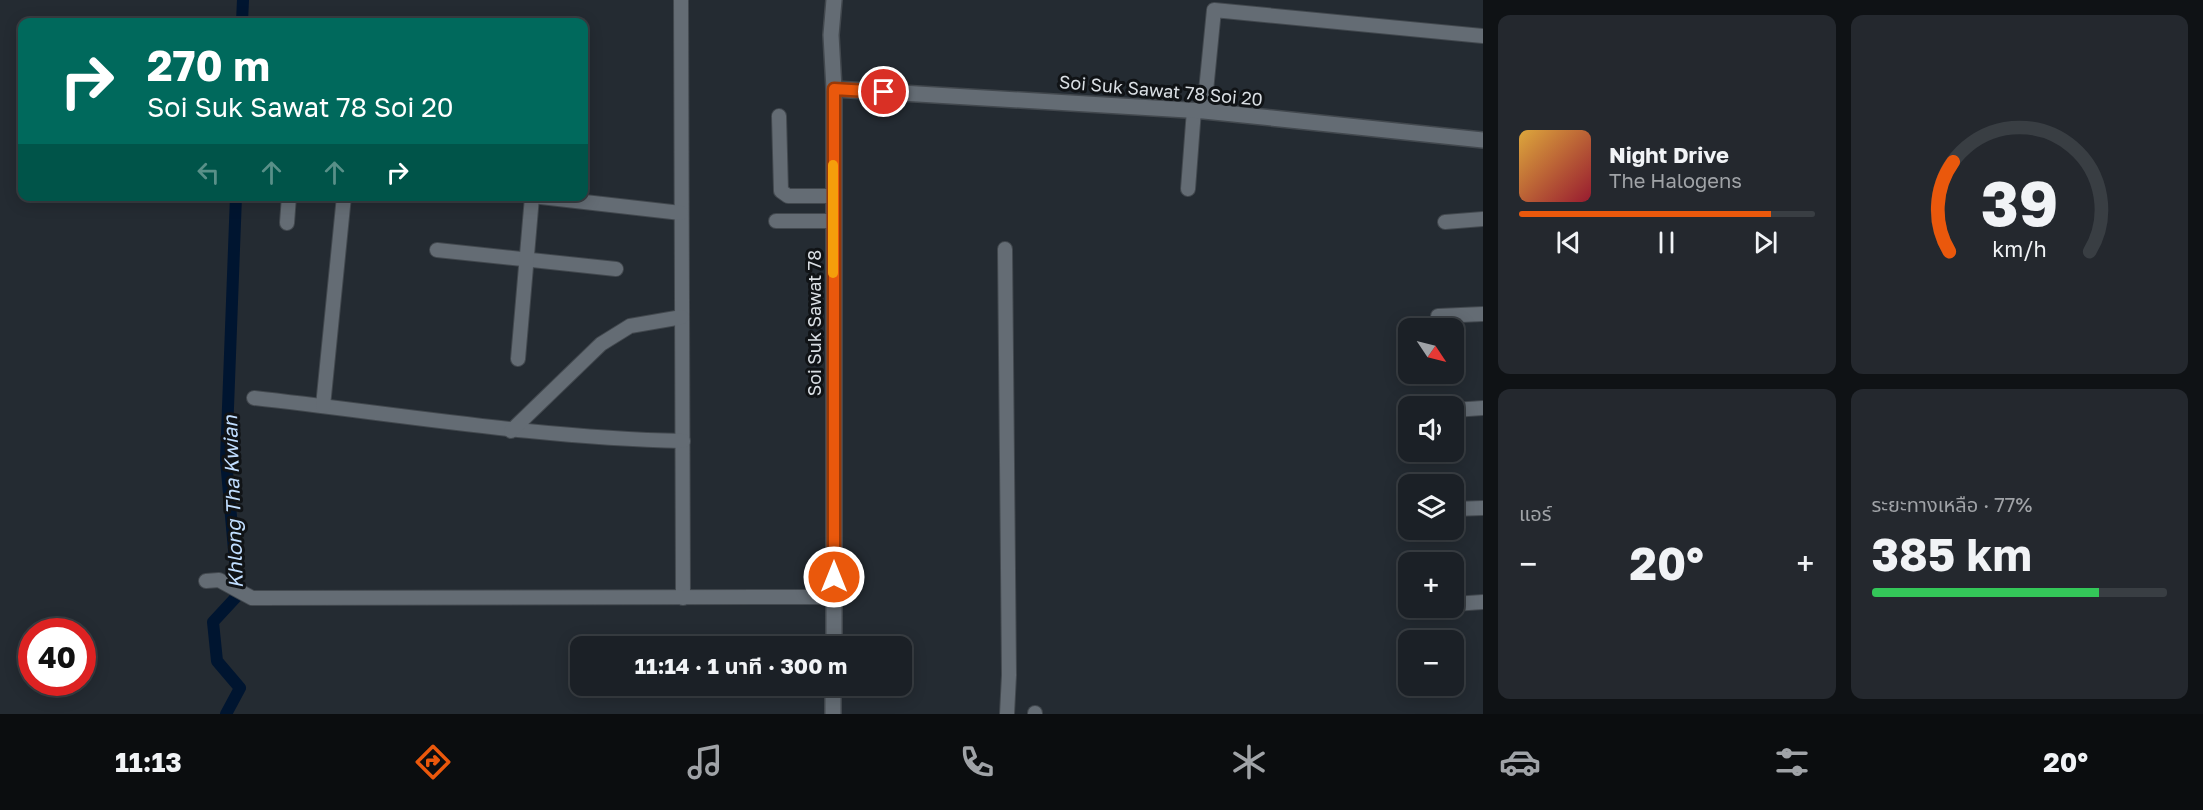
<!DOCTYPE html>
<html lang="th">
<meta charset="utf-8">
<style>
:root{--surface:#1b2026;--page:#24282e;--text:#f1f3f6;--muted:#a0a3a7;--line:#393e43;--accent:#ea580c}
body{margin:0;font-family:"Golos Text","Noto Sans Thai",sans-serif;background:var(--page);color:var(--text);height:100vh;display:flex;flex-direction:column;font-size:22px;white-space:nowrap}
*{box-sizing:border-box;margin:0}
p{font-size:20px;color:var(--muted)}
.icon{flex:none;width:33px;height:33px;fill:none;stroke:currentColor;stroke-width:2;stroke-linecap:round;stroke-linejoin:round}
.map{position:relative;flex:1;overflow:hidden}
.details{display:flex;flex-direction:column;gap:15px;padding:15px;background:#0f1215;width:720px}
.details>*{flex:none}
.banner{position:absolute;left:18px;top:18px;width:570px;height:183px;border-radius:12px;box-shadow:0 3px 15px #0003,0 0 0 2px var(--line);background:#00695c;color:#fff;overflow:hidden}
.needle{width:39px;rotate:125deg}
.tools{position:absolute;left:1398px;top:318px;display:grid;gap:12px}
.tools a{display:grid;place-items:center;width:66px;height:66px;border-radius:12px;background:var(--surface);box-shadow:0 3px 15px #0003,0 0 0 2px var(--line);font-size:30px}
.speed{position:absolute;left:18px;top:618px;display:flex;gap:12px;font-size:30px;font-weight:700;text-align:center}
.speed>*{display:grid;place-content:center;width:78px;height:78px;border-radius:50%;background:var(--surface);box-shadow:0 3px 15px #0003,0 0 0 2px var(--line);line-height:1}
.speed .limit{border:9px solid #d22;background:#fff;color:#111}
.pin{position:absolute;display:grid;place-items:center;width:51px;height:51px;color:#fff;margin:-26px;border:3px solid #fff;border-radius:50%;box-shadow:0 2px 6px #0007}
.me{position:absolute;width:66px;margin:-33px;rotate:0deg;stroke-linejoin:round;filter:drop-shadow(0 0 4px #0008)}
.turn{display:flex;align-items:center;gap:21px;height:126px;padding:0 30px;font-size:27px}
.turn .icon{width:78px;height:78px;stroke-width:2.5}
.turn b{display:block;font-size:42px;line-height:51px}
.lanes{display:flex;align-items:center;height:57px;padding:0 30px;background:#0003;justify-content:center;gap:30px;direction:ltr}
.lanes .off{opacity:.35}
.big{font-size:45px;font-weight:700;line-height:1.1}
.details .tile{flex:1;display:flex;flex-direction:column;justify-content:center;gap:9px;min-width:0;padding:0 21px;border-radius:12px;background:var(--page)}
.details .dial{align-items:center;gap:0}
.dial svg{height:156px;overflow:visible;fill:none;stroke:var(--line);stroke-width:7;stroke-linecap:round;text-anchor:middle}
.dial text{fill:var(--text);stroke:none}
.song{display:flex;align-items:center;gap:18px}
.cover{width:72px;height:72px;border-radius:9px;background:linear-gradient(135deg,hsl(40 70% 55%),hsl(350 70% 35%))}
.played{height:6px;border-radius:3px;background:linear-gradient(90deg,var(--accent) 85%,var(--line) 85%)}
.keys{display:flex;justify-content:space-around;direction:ltr}
.heat{display:flex;justify-content:space-between;align-items:center;font-size:33px;direction:ltr}
.charge{height:9px;border-radius:4px;background:linear-gradient(90deg,#34c759 77%,var(--line) 0)}
.details .tiles{flex:1;display:grid;gap:15px;grid-template-columns:repeat(2,1fr)}
.trip{position:absolute;left:570px;top:636px;width:342px;height:60px;border-radius:12px;background:var(--surface);box-shadow:0 3px 15px #0003,0 0 0 2px var(--line);font-weight:700;line-height:60px;text-align:center}
.dock{display:flex;height:96px;justify-content:space-around;align-items:center;background:#0b0d0f;color:var(--muted)}
.dock .icon{width:42px;height:42px}
.dock .current{color:var(--accent)}
.dock b{font-size:27px;color:var(--text)}
main{display:flex;flex:1;min-height:0}
.map>svg:first-child{display:block}
.lines{fill:none;stroke-linecap:round;stroke-linejoin:round}
.canal{stroke:#001530;stroke-width:12}
.street-casing{stroke:#42484e;stroke-width:16}
.secondary-casing{stroke:#42484e;stroke-width:18}
.street{stroke:#646c74;stroke-width:14}
.secondary{stroke:#646c74;stroke-width:15}
.route-casing{stroke:#983908;stroke-width:15}
.route{stroke:#ea580c;stroke-width:10}
.slow{stroke:#f59e0b;stroke-width:10}
.labels{text-anchor:middle;dominant-baseline:central;stroke-width:6;stroke-linejoin:round;paint-order:stroke}
.street-label{font-size:18px;fill:#d9dee3;stroke:#101316}
.water-label{font-size:20px;font-style:italic;fill:#c1deff;stroke:#101316}
</style>
<main>
<div class="map">
<svg width="1483" height="714" viewBox="0 0 1483 714">
<rect width="100%" height="100%" fill="#242b32"/>
<g class="lines">
<!-- canal -->
<g class="canal">
<path d="M 242,22 L 243,0"/>
<path d="M 226,714 L 240,688 L 217,661 L 213,622 L 238,595 L 226,460 L 236,196"/>
</g>
<defs>
<g id="street">
<path d="M 681,0 L 683,598"/>
<path d="M 1204,111 L 1214,10 L 1483,36"/>
<path d="M 779,116 L 781,191 L 788,196 L 833,196"/>
<path d="M 1188,189 L 1194,110"/>
<path d="M 532,196 L 681,213"/>
<path d="M 776,221 L 833,221"/>
<path d="M 1445,222 L 1483,219"/>
<path d="M 287,223 L 289,196"/>
<path d="M 1005,249 L 1009,675 L 1007,714"/>
<path d="M 437,250 L 616,269"/>
<path d="M 1438,316 L 1483,314"/>
<path d="M 518,359 L 532,197"/>
<path d="M 254,398 C 397,414 538,438 683,441"/>
<path d="M 323,406 L 344,196"/>
<path d="M 1454,410 L 1483,408"/>
<path d="M 511,431 L 601,344 L 630,326 L 682,317"/>
<path d="M 1454,509 L 1483,508"/>
<path d="M 206,581 L 219,580 L 252,598 L 834,597"/>
<path d="M 1454,604 L 1483,602"/>
<path d="M 1035,714 L 1035,713"/>
</g>
<g id="secondary">
<path d="M 834,89 L 1204,111 L 1483,140"/>
<path d="M 834,646 L 834,89 L 831,35 L 834,0"/>
<path d="M 833,714 L 833,686"/>
</g>
</defs>
<!-- street casing -->
<use href="#street" class="street-casing"/>
<!-- secondary casing -->
<use href="#secondary" class="secondary-casing"/>
<!-- street -->
<use href="#street" class="street"/>
<!-- secondary -->
<use href="#secondary" class="secondary"/>
</g>
<g class="lines">
<defs>
<path id="route" d="M 834,577 L 834,89 L 884,92"/>
</defs>
<!-- route casing -->
<use href="#route" class="route-casing"/>
<!-- route -->
<use href="#route" class="route"/>
<!-- slow -->
<path class="slow" d="M 833,165 L 833,273"/>
</g>
<g class="labels">
<!-- street labels -->
<g class="street-label">
<text transform="translate(1161 90) rotate(5)">Soi Suk Sawat 78 Soi 20</text>
<text transform="translate(814 323) rotate(-90)">Soi Suk Sawat 78</text>
</g>
<!-- water labels -->
<g class="water-label">
<text transform="translate(232 502) rotate(-92)">Khlong Tha Kwian</text>
</g>
</g>
</svg>
<div class="tools">
<a><svg class="needle" viewBox="-14 -14 28 28"><path d="M0-13l5 13h-10z" fill="#e53935"/><path d="M0 13l5-13h-10z" fill="#a0a3a7"/></svg></a>
<a><svg class="icon" aria-label="sound" viewBox="0 0 24 24"><path d="M4 9h4l5-4v14l-5-4H4zM17 9q2 3 0 6"/></svg></a>
<a><svg class="icon" aria-label="layers" viewBox="0 0 24 24"><path d="M12 4l9 5-9 5-9-5zM3 14l9 5 9-5"/></svg></a>
<a>+</a>
<a>−</a>
</div>
<div class="speed"><div class="limit">40</div></div>
<div class="pin" style="left:884px;top:92px;background:#d93025"><svg class="icon" aria-label="arrive" viewBox="0 0 24 24"><path d="M6 21V4h12l-3 4 3 4H6"/></svg></div>
<svg class="me" style="left:834px;top:577px" viewBox="-20 -20 40 40"><circle r="17" fill="#ea580c" stroke="#fff" stroke-width="3"/><path d="M0-11L8 9 0 5-8 9z" fill="#fff"/></svg>
<div class="trip">11:14 · 1 นาที · 300 m</div>
<div class="banner">
<div class="turn"><svg class="icon" aria-label="right" viewBox="0 0 24 24"><path d="M7 20v-9h11M14 6l5 5-5 5"/></svg><div><b>270 m</b>Soi Suk Sawat 78 Soi 20</div></div>
<div class="lanes"><svg class="icon off" aria-label="left" viewBox="0 0 24 24"><path d="M17 20v-9H6M10 6l-5 5 5 5"/></svg><svg class="icon off" aria-label="ahead" viewBox="0 0 24 24"><path d="M12 20V5M6 11l6-6 6 6"/></svg><svg class="icon off" aria-label="ahead" viewBox="0 0 24 24"><path d="M12 20V5M6 11l6-6 6 6"/></svg><svg class="icon" aria-label="right" viewBox="0 0 24 24"><path d="M7 20v-9h11M14 6l5 5-5 5"/></svg></div>
</div>
</div>
<section class="details">
<div class="tiles">
<div class="tile">
<div class="song"><i class="cover"></i><div><b>Night Drive</b><p>The Halogens</p></div></div>
<div class="played"></div>
<div class="keys"><svg class="icon" aria-label="previous" viewBox="0 0 24 24"><path d="M18 5L8 12l10 7zM5 5v14"/></svg><svg class="icon" aria-label="pause" viewBox="0 0 24 24"><path d="M8 5v14M16 5v14"/></svg><svg class="icon" aria-label="next" viewBox="0 0 24 24"><path d="M6 5l10 7-10 7zM19 5v14"/></svg></div>
</div>
<div class="tile dial"><svg viewBox="0 0 100 80">
<path d="M14 69A42 42 0 1 1 86 69"/>
<path d="M14 69A42 42 0 0 1 16 23" stroke="#ea580c"/>
<text x="50" y="56" font-size="32" font-weight="700">39</text>
<text x="50" y="72" font-size="11">km/h</text>
</svg></div>
<div class="tile"><p>แอร์</p>
<div class="heat"><a>−</a><b class="big">20°</b><a>+</a></div>
</div>
<div class="tile"><p>ระยะทางเหลือ · 77%</p><b class="big">385 km</b><div class="charge"></div></div>
</div>
</section>
</main>
<nav class="dock">
<b>11:13</b>
<svg class="icon current" aria-label="directions" viewBox="0 0 24 24"><path d="M12 3l9 9-9 9-9-9zM9 14v-3h6M13 9l2 2-2 2"/></svg>
<svg class="icon" aria-label="music" viewBox="0 0 24 24"><path d="M9 18V5l10-2v13"/><circle cx="6" cy="18" r="3"/><circle cx="16" cy="16" r="3"/></svg>
<svg class="icon" aria-label="phone" viewBox="0 0 24 24"><path d="M5 4h4l2 5-3 2q2 4 5 5l2-3 5 2v4C11 20 4 13 5 4z"/></svg>
<svg class="icon" aria-label="climate" viewBox="0 0 24 24"><path d="M12 3v18M4 7l16 10M4 17L20 7"/></svg>
<svg class="icon" aria-label="car" viewBox="0 0 24 24"><path d="M5 17H2v-5l4-1 3-4h7l3 4 3 1v5h-3M9 17h6M6 11h13"/><circle cx="7" cy="17" r="2"/><circle cx="17" cy="17" r="2"/></svg>
<svg class="icon" aria-label="filters" viewBox="0 0 24 24"><path d="M4 7h16M4 17h16"/><circle cx="9" cy="7" r="2"/><circle cx="15" cy="17" r="2"/></svg>
<b>20°</b>
</nav>
